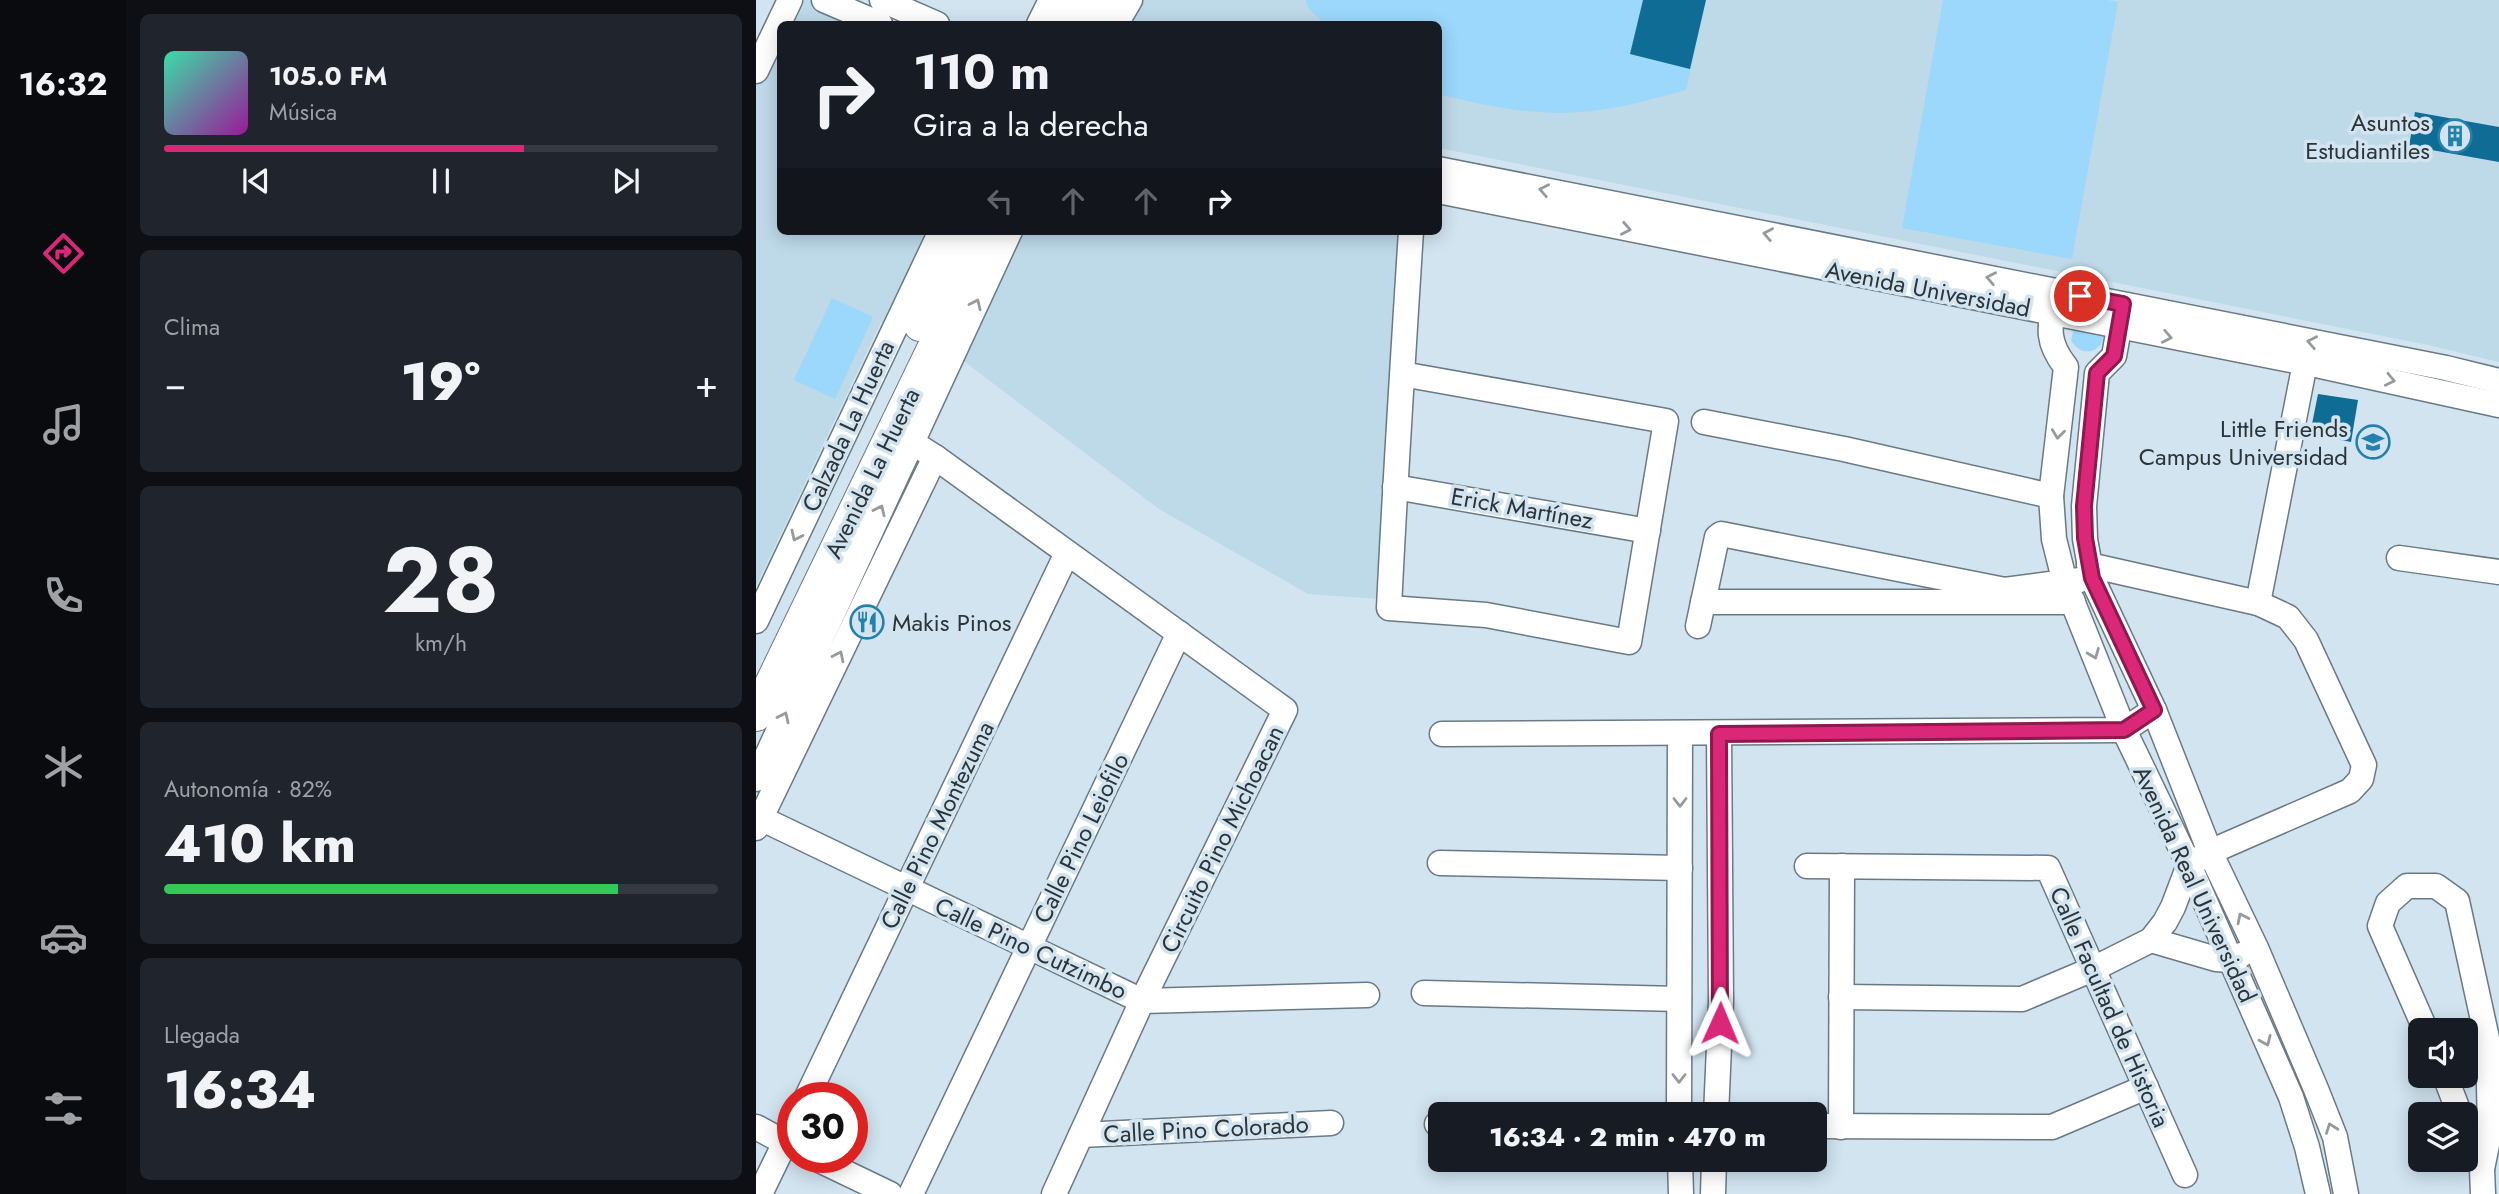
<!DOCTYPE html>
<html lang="es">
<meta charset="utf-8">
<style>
:root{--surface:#171b24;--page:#20242c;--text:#f1f3f6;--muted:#9ea1a6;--line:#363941;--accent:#db2777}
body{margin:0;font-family:Jost,sans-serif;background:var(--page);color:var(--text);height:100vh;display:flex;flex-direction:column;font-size:26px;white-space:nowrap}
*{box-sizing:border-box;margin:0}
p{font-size:23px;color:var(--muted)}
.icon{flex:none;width:38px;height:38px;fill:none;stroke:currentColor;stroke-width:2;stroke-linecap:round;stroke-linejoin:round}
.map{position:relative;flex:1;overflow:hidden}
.sheet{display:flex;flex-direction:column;gap:14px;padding:14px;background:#0d0f14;width:630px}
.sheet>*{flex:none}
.guide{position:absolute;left:21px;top:21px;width:665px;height:214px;border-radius:10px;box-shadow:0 4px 18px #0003;background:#171b24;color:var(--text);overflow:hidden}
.buttons{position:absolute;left:1652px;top:1018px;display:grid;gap:14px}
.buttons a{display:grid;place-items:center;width:70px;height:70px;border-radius:10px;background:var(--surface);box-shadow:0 4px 18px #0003;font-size:35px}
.speed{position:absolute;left:21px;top:1082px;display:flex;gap:14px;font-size:35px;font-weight:700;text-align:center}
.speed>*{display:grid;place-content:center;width:91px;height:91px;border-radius:50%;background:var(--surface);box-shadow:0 4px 18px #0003;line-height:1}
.speed .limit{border:10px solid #d22;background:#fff;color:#111}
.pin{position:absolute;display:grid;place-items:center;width:60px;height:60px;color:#fff;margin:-30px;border:4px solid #fff;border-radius:50%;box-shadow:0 2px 7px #0007}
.me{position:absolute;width:77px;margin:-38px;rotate:1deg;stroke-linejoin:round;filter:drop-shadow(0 0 5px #0008)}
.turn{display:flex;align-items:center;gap:24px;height:147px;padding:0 21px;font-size:32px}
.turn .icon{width:91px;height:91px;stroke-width:2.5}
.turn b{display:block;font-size:49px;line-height:60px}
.lanes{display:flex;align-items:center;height:66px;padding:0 21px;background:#0003;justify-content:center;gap:35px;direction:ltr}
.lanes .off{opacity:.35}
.big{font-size:52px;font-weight:800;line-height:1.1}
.sheet .tile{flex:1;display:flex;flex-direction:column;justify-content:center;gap:10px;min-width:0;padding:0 24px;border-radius:10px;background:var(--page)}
.sheet .dial{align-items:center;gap:0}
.dial b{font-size:91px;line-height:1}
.song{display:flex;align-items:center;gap:21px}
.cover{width:84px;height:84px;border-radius:10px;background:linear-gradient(135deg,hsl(160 70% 55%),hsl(300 70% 35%))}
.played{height:7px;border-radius:4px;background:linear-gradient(90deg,var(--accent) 65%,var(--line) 65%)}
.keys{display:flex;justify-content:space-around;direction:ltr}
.heat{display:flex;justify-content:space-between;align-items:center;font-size:38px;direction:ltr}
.charge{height:10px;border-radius:5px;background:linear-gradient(90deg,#34c759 82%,var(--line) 0)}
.trip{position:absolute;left:672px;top:1102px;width:399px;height:70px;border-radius:10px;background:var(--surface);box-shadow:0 4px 18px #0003;font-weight:800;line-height:70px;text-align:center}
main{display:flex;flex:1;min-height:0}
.tab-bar{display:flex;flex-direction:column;width:126px;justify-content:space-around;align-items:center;background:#090b0e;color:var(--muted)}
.tab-bar .icon{width:49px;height:49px}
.tab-bar .active{color:var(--accent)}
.tab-bar b{font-size:32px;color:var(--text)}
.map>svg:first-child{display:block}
.built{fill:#bed9e8}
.green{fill:#9cd8fb}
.building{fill:#0f6c95}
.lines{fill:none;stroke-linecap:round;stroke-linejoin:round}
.minor-casing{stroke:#697a85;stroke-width:27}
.major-casing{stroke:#697a85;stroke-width:34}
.minor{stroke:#fff;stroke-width:24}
.major{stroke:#fff;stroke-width:32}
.oneway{stroke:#969a9c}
.route-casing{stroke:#8e194d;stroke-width:18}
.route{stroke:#db2777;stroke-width:12}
.labels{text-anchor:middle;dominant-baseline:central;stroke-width:7;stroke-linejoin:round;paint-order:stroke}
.poi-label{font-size:24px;fill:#2c3438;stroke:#d1e4f0;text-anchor:end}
.street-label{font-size:24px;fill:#2c3438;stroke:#d1e4f0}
</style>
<main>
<nav class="tab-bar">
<b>16:32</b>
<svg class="icon active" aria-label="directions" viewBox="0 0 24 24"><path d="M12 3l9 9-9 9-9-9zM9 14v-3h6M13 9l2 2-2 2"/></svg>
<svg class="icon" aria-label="music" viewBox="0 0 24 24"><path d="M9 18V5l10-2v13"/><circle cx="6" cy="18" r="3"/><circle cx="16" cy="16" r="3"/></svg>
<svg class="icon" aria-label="phone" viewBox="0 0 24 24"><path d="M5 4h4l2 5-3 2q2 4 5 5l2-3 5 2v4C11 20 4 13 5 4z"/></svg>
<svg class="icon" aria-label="climate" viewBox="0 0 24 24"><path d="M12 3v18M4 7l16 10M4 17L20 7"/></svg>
<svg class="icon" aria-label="car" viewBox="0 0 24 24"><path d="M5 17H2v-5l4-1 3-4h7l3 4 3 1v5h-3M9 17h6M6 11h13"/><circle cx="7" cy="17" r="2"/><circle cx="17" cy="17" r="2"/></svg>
<svg class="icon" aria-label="filters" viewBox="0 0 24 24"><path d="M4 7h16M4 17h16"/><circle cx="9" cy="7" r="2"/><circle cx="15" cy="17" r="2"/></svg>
</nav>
<section class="sheet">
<div class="tile">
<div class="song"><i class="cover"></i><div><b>105.0 FM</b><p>Música</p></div></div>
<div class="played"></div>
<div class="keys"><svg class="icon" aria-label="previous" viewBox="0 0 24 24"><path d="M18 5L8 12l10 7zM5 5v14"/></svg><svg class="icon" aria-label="pause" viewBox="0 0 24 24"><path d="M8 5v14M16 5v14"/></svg><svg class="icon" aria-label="next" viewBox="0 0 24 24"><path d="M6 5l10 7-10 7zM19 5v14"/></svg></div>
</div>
<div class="tile"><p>Clima</p>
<div class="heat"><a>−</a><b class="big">19°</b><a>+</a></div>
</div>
<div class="tile dial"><b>28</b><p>km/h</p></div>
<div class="tile"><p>Autonomía · 82%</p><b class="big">410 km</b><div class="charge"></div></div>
<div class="tile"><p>Llegada</p><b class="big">16:34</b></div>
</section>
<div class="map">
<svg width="1743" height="1194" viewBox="0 0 1743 1194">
<rect width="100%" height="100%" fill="#d1e4f0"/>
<!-- built -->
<g class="built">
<path d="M 38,0 L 52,0 L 105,24 L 27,24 Z"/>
<path d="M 381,0 L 1743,0 L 1743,362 L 1677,346 L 683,148 L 682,24 L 370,24 Z"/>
<path d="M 24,31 L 24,231 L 646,231 L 624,599 L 552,594 L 403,509 L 209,362 L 125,322 L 0,586 L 0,86 Z"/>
</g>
<!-- green -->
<g class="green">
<path d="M 550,0 L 950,0 L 930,90 C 899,98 867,108 835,111 C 784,117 735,107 686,95 L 683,94 L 682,24 L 569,24 L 552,8 Z"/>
<path d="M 1187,0 L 1351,0 L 1362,2 L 1316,259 L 1146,228 Z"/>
<path d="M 76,298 L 117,317 L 79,399 L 38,380 Z"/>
<path d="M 1319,325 L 1348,333 C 1347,354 1324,358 1315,340 Z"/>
</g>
<!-- building -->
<g class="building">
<path d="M 887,0 L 950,0 L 934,69 L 874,54 Z"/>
<path d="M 1659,112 L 1743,127 L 1743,162 L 1653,146 Z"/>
<path d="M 1562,394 L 1602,400 L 1595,442 L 1554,434 Z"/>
</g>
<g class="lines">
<defs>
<g id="minor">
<path d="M 68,0 L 124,24"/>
<path d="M 126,0 L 181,24"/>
<path d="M 283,24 L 295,0"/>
<path d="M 360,24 L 374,0"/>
<path d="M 0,71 L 34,0"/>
<path d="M 682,169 L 1690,368 L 1743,381"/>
<path d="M 682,191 L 1560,365 L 1743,405"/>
<path d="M 1300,299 C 1292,328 1291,343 1310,367 L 1295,496 L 1298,539 L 1309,583 L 1368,730 L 1433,865 L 1535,1097 L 1551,1147 L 1562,1194"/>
<path d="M 1366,312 L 1358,356 L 1341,373 L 1328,506 L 1329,539 L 1336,578 L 1398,710 L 1454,852 L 1500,948 L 1560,1089 L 1579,1137 L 1590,1194"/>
<path d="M 646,374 L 910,421 L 873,642 L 730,615 L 633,608 C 639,482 647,357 655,231"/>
<path d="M 948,422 L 1088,449 L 1295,496"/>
<path d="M 137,430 L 179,457 L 529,710 L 386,1001 L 298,1194"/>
<path d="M 639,487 L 892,531"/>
<path d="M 1643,558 L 1743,572"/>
<path d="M 947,602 L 1317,602"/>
<path d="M 1502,603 L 1549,363"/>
<path d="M 0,621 L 185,231"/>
<path d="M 942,626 L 961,537 L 965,534 L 1249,590 L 1324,580"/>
<path d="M 686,734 L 1368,730 L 1398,710"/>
<path d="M 0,779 L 254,231"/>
<path d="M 0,816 L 386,1001 L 611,995"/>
<path d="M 0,828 L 179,457"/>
<path d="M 684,863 L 924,868"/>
<path d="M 1051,866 L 1292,868 L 1429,1175"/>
<path d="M 1395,940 L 1460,959 L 1475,960 L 1485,955"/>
<path d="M 668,993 L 923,999"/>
<path d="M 1085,997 L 1266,999 L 1337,969 L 1395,940 L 1409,922 L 1417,907 L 1433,865 L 1454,852 L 1594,791 L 1605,779 L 1608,765 L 1550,640 L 1532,617 L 1502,603 L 1333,565"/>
<path d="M 1670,1031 L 1624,926 L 1632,903 L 1651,886 L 1680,886 L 1701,901 L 1732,1043 L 1734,1130 L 1726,1169 L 1727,1194"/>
<path d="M 1689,1076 L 1704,1115"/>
<path d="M 51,1097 L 311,553"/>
<path d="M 923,1115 L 924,734"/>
<path d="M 960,1115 L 965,1001 L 963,734"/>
<path d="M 681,1124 L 684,1124"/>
<path d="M 1059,1126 L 1296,1127 L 1390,1087"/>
<path d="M 0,1127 L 37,1147"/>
<path d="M 1085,1127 L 1086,866"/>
<path d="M 1710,1128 L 1726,1168"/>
<path d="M 325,1135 L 575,1123"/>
<path d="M 57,1157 L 134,1194"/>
<path d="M 924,1160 L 925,1194"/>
<path d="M 4,1194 L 37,1126"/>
<path d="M 155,1194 L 423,633"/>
<path d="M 957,1194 L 958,1160"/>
</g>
<g id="major">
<path d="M 305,24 L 316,0"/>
<path d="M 336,24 L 347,0"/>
<path d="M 164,325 L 208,231"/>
<path d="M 0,715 L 234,231"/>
</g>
</defs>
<!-- minor casing -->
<use href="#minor" class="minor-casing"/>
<!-- major casing -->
<use href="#major" class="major-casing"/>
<!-- minor -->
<use href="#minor" class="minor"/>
<!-- major -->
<use href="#major" class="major"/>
</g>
<!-- one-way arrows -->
<defs><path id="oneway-chevron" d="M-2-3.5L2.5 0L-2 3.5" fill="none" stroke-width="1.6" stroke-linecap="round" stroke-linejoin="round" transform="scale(1.75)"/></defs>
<g class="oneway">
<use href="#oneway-chevron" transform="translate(788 190) rotate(-169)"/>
<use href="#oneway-chevron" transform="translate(870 229) rotate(11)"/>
<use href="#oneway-chevron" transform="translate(1012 234) rotate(-169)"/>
<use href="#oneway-chevron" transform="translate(1235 278) rotate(-169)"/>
<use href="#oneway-chevron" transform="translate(220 304) rotate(-65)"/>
<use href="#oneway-chevron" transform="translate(1411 337) rotate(11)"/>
<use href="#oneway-chevron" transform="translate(1556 342) rotate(-169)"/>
<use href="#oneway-chevron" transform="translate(1634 380) rotate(12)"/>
<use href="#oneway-chevron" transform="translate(1302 434) rotate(97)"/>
<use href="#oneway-chevron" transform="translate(124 510) rotate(-65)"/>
<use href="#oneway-chevron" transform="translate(40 536) rotate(115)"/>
<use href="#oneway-chevron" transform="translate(1338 654) rotate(68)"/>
<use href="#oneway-chevron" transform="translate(83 656) rotate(-64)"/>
<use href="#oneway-chevron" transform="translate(28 717) rotate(-65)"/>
<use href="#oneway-chevron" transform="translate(924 802) rotate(90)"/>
<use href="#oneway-chevron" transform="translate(1486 918) rotate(-116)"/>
<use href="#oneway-chevron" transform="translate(1510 1041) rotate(66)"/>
<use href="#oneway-chevron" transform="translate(923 1078) rotate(90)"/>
<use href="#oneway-chevron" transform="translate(1575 1128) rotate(-110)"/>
</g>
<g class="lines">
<defs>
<path id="route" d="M 964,1023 L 963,734 L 1368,730 L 1398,710 L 1336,578 L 1329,538 L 1328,506 L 1341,373 L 1358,356 L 1367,304 L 1324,296"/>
</defs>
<!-- route casing -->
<use href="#route" class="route-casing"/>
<!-- route -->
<use href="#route" class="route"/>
</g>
<!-- icons -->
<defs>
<symbol id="building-ring" viewBox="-11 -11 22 22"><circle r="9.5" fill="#d1e4f0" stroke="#2381ae" stroke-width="1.5"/><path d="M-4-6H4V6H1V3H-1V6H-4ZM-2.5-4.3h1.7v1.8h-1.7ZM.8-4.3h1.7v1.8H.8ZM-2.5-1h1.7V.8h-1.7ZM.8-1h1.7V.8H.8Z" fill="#2381ae"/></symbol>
<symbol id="school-ring" viewBox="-11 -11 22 22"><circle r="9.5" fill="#d1e4f0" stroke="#2381ae" stroke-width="1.5"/><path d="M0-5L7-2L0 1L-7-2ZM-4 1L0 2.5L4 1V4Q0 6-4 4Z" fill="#2381ae"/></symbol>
<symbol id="restaurant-ring" viewBox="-11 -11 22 22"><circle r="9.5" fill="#d1e4f0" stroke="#2381ae" stroke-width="1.5"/><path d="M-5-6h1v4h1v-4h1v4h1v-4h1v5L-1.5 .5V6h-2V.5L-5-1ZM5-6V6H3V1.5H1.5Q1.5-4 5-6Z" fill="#2381ae"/></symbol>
</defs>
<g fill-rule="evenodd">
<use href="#building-ring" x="1680" y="117" width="38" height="38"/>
<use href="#school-ring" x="1598" y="423" width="38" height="38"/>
<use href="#restaurant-ring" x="92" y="603" width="38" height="38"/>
</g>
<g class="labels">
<!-- poi labels -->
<g class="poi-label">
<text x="1674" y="122">Asuntos<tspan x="1674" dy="28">Estudiantiles</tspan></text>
<text x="1592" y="428">Little Friends<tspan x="1592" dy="28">Campus Universidad</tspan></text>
<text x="136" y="622" text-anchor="start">Makis Pinos</text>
</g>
<!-- street labels -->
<g class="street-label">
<text transform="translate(1172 289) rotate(11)">Avenida Universidad</text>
<text transform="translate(92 426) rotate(-65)">Calzada La Huerta</text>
<text transform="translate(116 473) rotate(-64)">Avenida La Huerta</text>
<text transform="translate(766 508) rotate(10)">Erick Martínez</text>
<text transform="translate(181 825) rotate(-64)">Calle Pino Montezuma</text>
<text transform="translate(325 838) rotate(-64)">Calle Pino Leiofilo</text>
<text transform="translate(466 839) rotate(-64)">Circuito Pino Michoacan</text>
<text transform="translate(1439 884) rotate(65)">Avenida Real Universidad</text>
<text transform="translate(275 948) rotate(25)">Calle Pino Cutzimbo</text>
<text transform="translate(1354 1007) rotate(66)">Calle Facultad de Historia</text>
<text transform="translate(450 1129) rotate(-3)">Calle Pino Colorado</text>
</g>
</g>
</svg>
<div class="buttons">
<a><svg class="icon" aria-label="sound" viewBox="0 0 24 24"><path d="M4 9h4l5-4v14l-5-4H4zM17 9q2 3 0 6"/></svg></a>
<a><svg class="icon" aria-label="layers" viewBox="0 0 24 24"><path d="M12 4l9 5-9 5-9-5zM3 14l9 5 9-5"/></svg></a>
</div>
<div class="speed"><div class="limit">30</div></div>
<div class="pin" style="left:1324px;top:296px;background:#d93025"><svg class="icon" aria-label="arrive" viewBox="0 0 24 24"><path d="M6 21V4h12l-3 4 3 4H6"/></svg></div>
<svg class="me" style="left:964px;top:1023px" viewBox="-20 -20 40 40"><path d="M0-17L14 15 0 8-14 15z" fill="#db2777" stroke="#fff" stroke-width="4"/></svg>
<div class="trip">16:34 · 2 min · 470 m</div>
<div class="guide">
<div class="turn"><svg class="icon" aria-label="right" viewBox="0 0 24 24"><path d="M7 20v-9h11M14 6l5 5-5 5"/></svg><div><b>110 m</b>Gira a la derecha</div></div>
<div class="lanes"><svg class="icon off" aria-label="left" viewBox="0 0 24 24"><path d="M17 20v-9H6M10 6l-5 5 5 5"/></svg><svg class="icon off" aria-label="ahead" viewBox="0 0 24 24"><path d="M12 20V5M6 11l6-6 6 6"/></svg><svg class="icon off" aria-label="ahead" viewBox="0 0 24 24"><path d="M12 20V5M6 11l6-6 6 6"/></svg><svg class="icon" aria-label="right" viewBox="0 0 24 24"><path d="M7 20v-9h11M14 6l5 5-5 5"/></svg></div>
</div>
</div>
</main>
